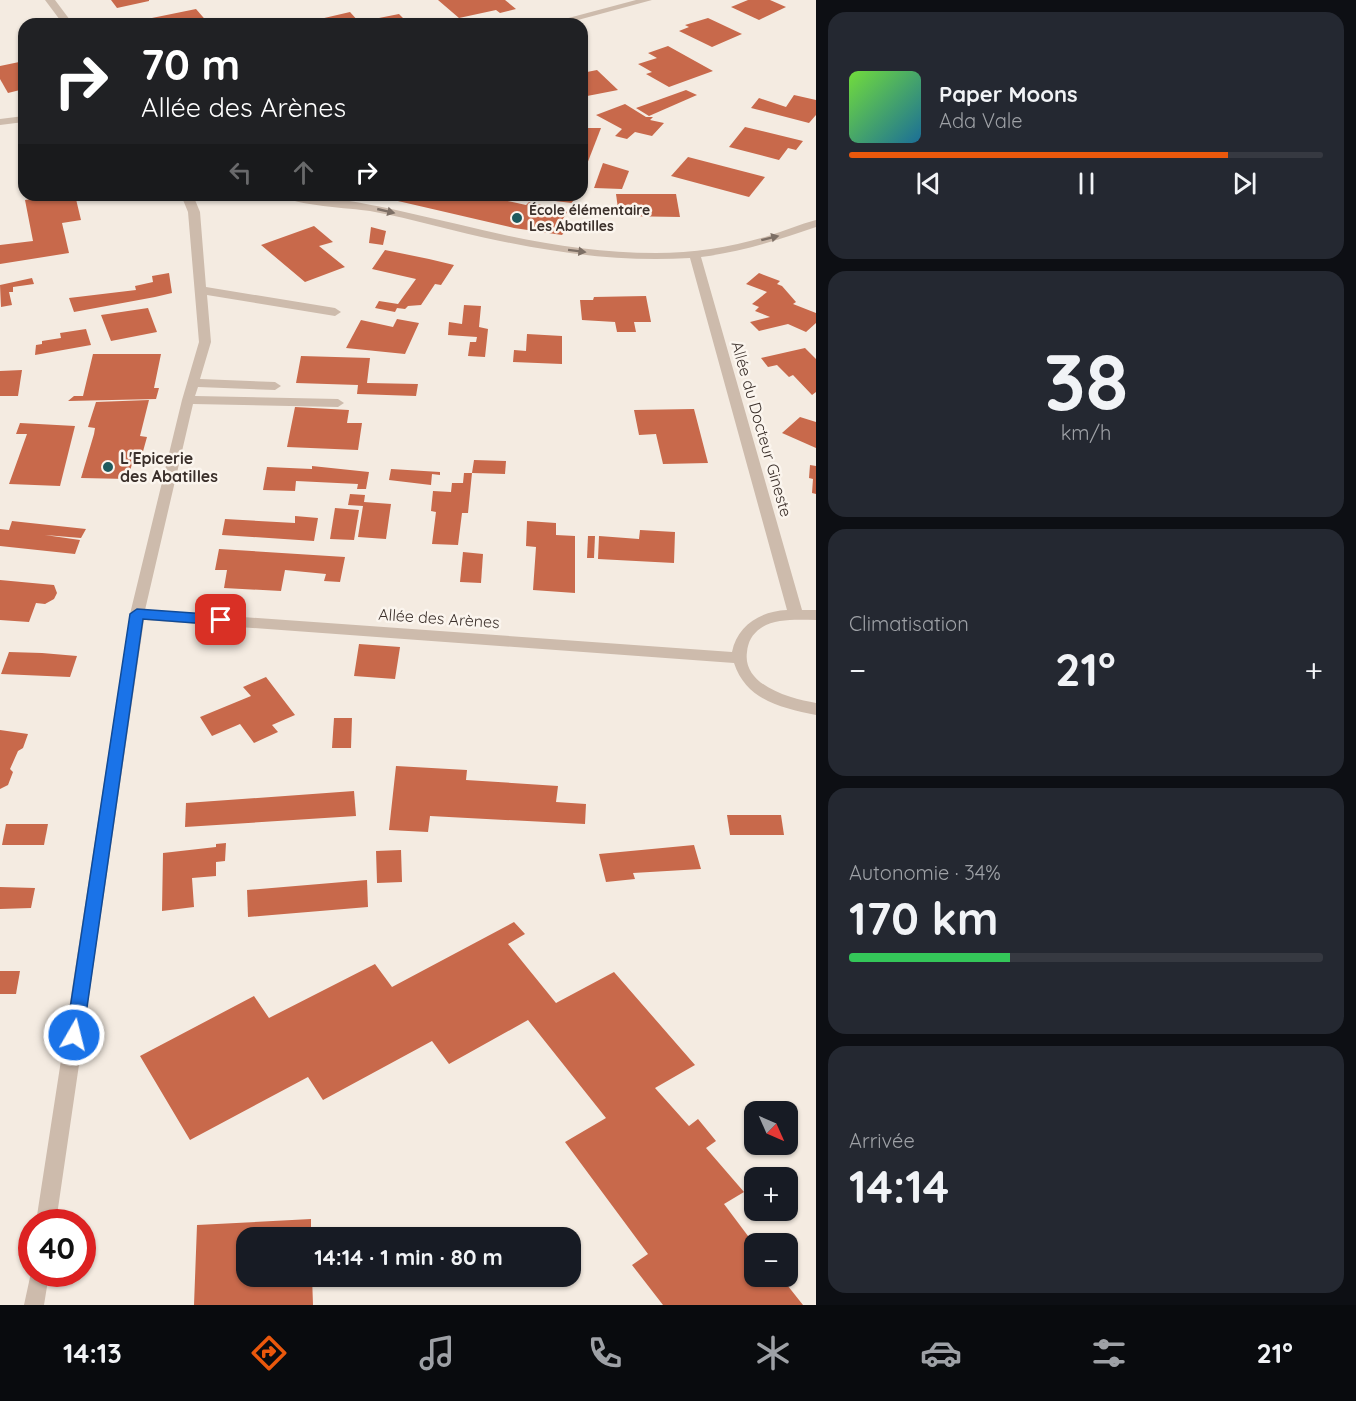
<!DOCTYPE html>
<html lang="fr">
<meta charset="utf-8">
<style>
:root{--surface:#171b24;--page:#242831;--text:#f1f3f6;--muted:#9ea1a6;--line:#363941;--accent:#ea580c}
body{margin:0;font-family:Quicksand,sans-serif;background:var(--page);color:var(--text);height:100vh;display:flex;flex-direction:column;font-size:22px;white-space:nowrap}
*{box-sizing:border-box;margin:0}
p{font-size:20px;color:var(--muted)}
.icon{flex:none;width:33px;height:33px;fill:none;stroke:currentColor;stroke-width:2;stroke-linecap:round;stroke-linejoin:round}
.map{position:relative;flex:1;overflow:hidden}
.details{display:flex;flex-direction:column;gap:12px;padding:12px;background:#0d0f14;width:540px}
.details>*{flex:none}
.guide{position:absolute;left:18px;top:18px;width:570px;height:183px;border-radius:18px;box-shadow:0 2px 4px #0004;background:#202124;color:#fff;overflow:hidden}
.needle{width:39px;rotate:135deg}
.fabs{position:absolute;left:744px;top:1101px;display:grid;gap:12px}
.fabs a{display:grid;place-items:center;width:54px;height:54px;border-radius:12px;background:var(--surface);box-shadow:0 2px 4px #0004;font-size:30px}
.speed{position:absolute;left:18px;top:1209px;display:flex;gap:12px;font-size:30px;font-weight:700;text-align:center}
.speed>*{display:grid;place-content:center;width:78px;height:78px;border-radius:50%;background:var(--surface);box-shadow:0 2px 4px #0004;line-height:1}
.speed .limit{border:9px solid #d22;background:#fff;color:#111}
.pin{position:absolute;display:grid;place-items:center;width:51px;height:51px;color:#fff;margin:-26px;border-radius:12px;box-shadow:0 3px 9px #0006}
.me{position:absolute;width:66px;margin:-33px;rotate:8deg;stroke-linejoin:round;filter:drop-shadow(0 0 4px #0008)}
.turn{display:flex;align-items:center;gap:21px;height:126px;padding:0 24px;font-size:27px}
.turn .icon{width:78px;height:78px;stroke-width:2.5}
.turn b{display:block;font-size:42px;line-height:51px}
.lanes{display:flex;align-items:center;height:57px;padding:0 24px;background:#0003;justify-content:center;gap:30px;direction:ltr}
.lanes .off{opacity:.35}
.big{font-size:45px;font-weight:700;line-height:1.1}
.details .tile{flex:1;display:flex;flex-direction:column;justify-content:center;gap:9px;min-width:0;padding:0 21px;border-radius:18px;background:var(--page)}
.details .dial{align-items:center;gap:0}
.dial b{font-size:78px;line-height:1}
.song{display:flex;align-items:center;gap:18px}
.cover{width:72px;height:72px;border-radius:9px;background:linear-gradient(135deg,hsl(100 70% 55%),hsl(200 70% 35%))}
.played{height:6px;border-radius:3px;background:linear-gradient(90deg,var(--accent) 80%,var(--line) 80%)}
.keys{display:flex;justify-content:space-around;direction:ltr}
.heat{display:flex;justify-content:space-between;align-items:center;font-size:33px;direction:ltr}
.charge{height:9px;border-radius:4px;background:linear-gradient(90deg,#34c759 34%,var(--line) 0)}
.trip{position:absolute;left:236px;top:1227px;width:345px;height:60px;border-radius:18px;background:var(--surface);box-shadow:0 2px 4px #0004;font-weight:700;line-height:60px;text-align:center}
.tab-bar{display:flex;height:96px;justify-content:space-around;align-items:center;background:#090b0e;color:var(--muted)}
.tab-bar .icon{width:42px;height:42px}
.tab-bar .active{color:var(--accent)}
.tab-bar b{font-size:27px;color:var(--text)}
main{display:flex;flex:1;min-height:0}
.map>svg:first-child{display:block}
.building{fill:#c8694b}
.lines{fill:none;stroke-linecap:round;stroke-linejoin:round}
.minor{fill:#cdbbac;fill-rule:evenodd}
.oneway{fill:#7d6f65}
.route{fill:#1a73e8;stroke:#114b97;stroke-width:1.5}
.poi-dot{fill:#1f5a5e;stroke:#fbf5ee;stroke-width:2}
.labels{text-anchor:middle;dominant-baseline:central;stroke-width:5;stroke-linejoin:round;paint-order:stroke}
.far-poi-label{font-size:14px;font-weight:bold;fill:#3b302b;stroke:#fbf5ee;text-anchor:start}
.street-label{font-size:16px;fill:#3b302b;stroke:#fbf5ee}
.poi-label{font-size:16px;font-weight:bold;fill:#3b302b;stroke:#fbf5ee;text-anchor:start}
</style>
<main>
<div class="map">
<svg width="816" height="1305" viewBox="0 0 816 1305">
<rect width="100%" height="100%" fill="#f4ebe1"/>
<!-- building -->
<g class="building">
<path d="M 111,0 L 149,0 L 149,1 L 117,8 Z"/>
<path d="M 438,0 L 505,0 L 516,9 L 500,13 L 496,10 L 459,18 Z"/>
<path d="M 748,0 L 770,0 L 786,7 L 759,20 L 731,7 Z"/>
<path d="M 196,9 L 209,24 L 151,24 L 147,19 Z"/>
<path d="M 350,12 L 359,22 L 399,14 L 409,24 L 325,24 L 320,19 Z"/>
<path d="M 708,18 L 742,34 L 712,47 L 679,31 L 689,27 L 685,25 Z"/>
<path d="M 668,46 L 713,71 L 669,87 L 646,74 L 652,72 L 638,64 L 657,58 L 648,53 Z"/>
<path d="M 24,61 L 24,89 L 8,93 L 0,79 L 0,66 Z"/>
<path d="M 597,70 L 618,90 L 582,97 L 582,73 Z"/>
<path d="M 686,90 L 697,95 L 649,116 L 636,108 Z"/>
<path d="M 794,95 L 816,100 L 816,115 L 809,123 L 751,108 L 759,98 L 786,107 Z"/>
<path d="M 625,104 L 646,117 L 653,117 L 650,120 L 664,123 L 652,136 L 635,132 L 627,139 L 615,136 L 622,129 L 596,115 Z"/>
<path d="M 745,127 L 803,141 L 796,150 L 788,148 L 779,160 L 729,147 Z"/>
<path d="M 582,128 L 601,128 L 582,177 Z"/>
<path d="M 688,157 L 765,177 L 749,197 L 671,176 Z"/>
<path d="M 603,163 L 629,171 L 622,189 L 594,188 Z"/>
<path d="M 616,194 L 676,194 L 680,217 L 619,216 Z"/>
<path d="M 60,195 L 75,195 L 81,220 L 62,223 L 69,253 L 0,264 L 0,245 L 33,241 L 25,200 Z"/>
<path d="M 372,195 L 481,195 L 526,205 L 529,202 L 568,211 L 557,228 L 566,230 L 562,235 L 514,228 Z"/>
<path d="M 548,195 L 576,195 L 572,203 L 546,200 Z"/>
<path d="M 314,226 L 333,242 L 319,246 L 345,267 L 305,282 L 261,245 Z"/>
<path d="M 371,227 L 386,231 L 383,245 L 369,243 Z"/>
<path d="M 385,250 L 429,259 L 454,265 L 441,285 L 435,284 L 421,305 L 408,306 L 405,309 L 397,308 L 395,312 L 375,308 L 379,301 L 398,304 L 416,279 L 372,269 Z"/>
<path d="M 169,273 L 172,293 L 155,297 L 74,312 L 69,298 L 136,290 L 135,286 L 153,282 L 152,276 Z"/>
<path d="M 759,273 L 780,281 L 777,284 L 782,286 L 796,302 L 793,304 L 816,313 L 816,323 L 806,332 L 788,324 L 759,331 L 750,322 L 770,317 L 755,311 L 759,307 L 752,304 L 767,292 L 746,284 Z"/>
<path d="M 32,278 L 34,284 L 13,287 L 13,292 L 9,292 L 12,305 L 1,307 L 0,285 Z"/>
<path d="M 646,296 L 651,322 L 634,322 L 636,332 L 617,332 L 615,322 L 582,320 L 580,300 L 593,300 L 594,297 Z"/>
<path d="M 464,305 L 481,306 L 479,327 L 488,329 L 485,357 L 468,356 L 470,342 L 476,342 L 477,337 L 448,335 L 449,322 L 462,324 Z"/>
<path d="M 148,308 L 157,332 L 111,341 L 101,315 Z"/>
<path d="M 397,319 L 419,323 L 405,354 L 346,348 L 361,320 L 393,327 Z"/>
<path d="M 86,329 L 91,345 L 35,355 L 36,345 L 42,344 L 42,341 L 61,338 L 60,333 Z"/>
<path d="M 527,334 L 562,336 L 562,364 L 513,362 L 514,350 L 526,351 Z"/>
<path d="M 805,348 L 816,359 L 816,392 L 812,395 L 793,375 L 789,377 L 777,365 L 768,367 L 761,358 Z"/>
<path d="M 93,354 L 161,354 L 154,388 L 159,388 L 156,399 L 68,401 L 74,396 L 83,396 Z"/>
<path d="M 301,356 L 370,358 L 367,383 L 418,384 L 416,396 L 357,394 L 358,385 L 296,383 Z"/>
<path d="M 22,370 L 18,396 L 0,396 L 0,371 Z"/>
<path d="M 149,400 L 140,436 L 147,437 L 142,455 L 134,456 L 128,479 L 81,478 L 94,434 L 95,428 L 88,427 L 96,402 Z"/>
<path d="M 295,407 L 349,410 L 347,423 L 362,423 L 358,450 L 287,447 Z"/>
<path d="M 694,409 L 708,463 L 663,464 L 656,434 L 639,435 L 634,410 Z"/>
<path d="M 800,417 L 816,422 L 816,448 L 782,433 Z"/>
<path d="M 20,423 L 75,426 L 60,486 L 9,484 L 27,434 L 16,434 Z"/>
<path d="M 474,460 L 506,461 L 505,474 L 472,473 Z"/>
<path d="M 810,465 L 816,466 L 816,494 L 812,493 L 813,479 L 809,478 Z"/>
<path d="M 312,466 L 369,472 L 366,489 L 357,489 L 358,484 L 296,481 L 295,491 L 263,490 L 267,467 L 312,469 Z"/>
<path d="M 391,469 L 440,472 L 440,475 L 432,474 L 431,485 L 389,480 Z"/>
<path d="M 464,473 L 472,473 L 468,513 L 462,513 L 458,545 L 432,544 L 436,512 L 431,511 L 433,491 L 451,492 L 452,483 L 463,483 Z"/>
<path d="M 350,494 L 365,495 L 364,502 L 391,504 L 386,539 L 358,537 L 363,506 L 348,505 Z"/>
<path d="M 335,508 L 359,510 L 354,540 L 330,539 Z"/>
<path d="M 295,516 L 318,518 L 314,541 L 222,535 L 225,519 L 295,523 Z"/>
<path d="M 12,521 L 21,522 L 86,529 L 81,538 L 45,535 L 80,540 L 75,554 L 0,546 L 0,529 L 9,530 Z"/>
<path d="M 527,521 L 556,523 L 556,535 L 575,536 L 575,593 L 533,590 L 536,547 L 526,546 Z"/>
<path d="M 640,530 L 675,532 L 674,563 L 598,559 L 599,536 L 639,539 Z"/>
<path d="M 588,536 L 595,536 L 594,558 L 587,558 Z"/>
<path d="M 219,549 L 345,557 L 340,582 L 324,581 L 326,574 L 285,570 L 281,591 L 224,588 L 227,570 L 215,570 Z"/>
<path d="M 463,552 L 483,554 L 481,583 L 460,582 Z"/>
<path d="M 0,580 L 54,585 L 57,593 L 54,599 L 45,604 L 36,603 L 29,622 L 0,620 Z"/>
<path d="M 359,644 L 400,647 L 395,679 L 354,676 Z"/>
<path d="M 9,652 L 42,653 L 77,656 L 70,677 L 1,674 Z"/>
<path d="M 266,677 L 295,715 L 272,725 L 278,732 L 254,743 L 240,724 L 212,736 L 200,717 L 251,696 L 243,687 Z"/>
<path d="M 334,718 L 352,718 L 351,748 L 332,748 Z"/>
<path d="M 0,730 L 28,734 L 23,748 L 18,751 L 10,769 L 13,772 L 8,785 L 0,789 Z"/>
<path d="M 396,766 L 467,770 L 466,780 L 558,786 L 556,802 L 586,804 L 585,824 L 430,816 L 428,832 L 389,830 Z"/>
<path d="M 354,791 L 356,816 L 185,827 L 186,803 Z"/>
<path d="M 727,815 L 781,815 L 784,835 L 730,835 Z"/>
<path d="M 6,824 L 48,824 L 44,845 L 2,845 Z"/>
<path d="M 226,843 L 225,861 L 216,862 L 216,876 L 192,878 L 194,907 L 162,911 L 163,853 L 216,847 L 216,844 Z"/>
<path d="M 694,845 L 701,869 L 633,873 L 635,879 L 606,882 L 599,854 Z"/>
<path d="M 401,850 L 402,882 L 377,883 L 376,851 Z"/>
<path d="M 367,880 L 368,907 L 248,917 L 247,890 Z"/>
<path d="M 0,887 L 35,888 L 31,908 L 0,909 Z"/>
<path d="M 514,922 L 525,934 L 508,944 L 556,1003 L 614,972 L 695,1065 L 655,1088 L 689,1126 L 698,1119 L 716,1141 L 706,1148 L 744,1192 L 724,1204 L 754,1244 L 754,1276 L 780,1276 L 803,1305 L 663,1305 L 632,1265 L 648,1254 L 565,1142 L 606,1118 L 528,1020 L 449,1064 L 432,1041 L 323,1100 L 308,1077 L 190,1140 L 140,1056 L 254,996 L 269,1018 L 375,964 L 392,987 Z"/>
<path d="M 0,971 L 20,971 L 16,994 L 0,994 Z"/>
<path d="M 311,1219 L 311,1238 L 246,1238 L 246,1276 L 312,1276 L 313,1305 L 194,1305 L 197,1225 Z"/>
</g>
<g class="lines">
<!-- minor -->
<g class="minor">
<path d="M 45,0 L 55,0 L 73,24 L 63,24 Z"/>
<path d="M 636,0 L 652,0 L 563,24 L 546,24 Z"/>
<path d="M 24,116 L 24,122 L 0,125 L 0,119 Z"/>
<path d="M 181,195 L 193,195 L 200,212 L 206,287 L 335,308 L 341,312 L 335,316 L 207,295 L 211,342 L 200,379 L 275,382 L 281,386 L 275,390 L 198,387 L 195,396 L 338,399 L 344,403 L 338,407 L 193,404 L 145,610 L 732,652 C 737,626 760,611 787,610 L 690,258 C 625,262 563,254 500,241 C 456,232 414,219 370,211 C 351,208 294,206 281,195 C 341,195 399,211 457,224 C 522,240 588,253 656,253 C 694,253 732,247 768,236 C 784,231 800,224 816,220 L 816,227 C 779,240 741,252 701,257 L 802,610 L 816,610 L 816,620 C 798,620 776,618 761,628 C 752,634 748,642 747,652 C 742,686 792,699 816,703 L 816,715 C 781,708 746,700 734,663 L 144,620 L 56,1222 L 36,1222 L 130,614 L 182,400 L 199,342 L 188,212 Z"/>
<path d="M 32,1268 L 32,1274 L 49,1274 L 44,1305 L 24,1305 Z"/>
</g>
</g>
<!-- one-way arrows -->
<defs><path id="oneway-solid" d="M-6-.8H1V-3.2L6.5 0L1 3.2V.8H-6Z" transform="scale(1.5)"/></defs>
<g class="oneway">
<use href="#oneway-solid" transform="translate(386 211) rotate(13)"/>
<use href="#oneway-solid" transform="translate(770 238) rotate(-14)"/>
<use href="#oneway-solid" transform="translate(577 251) rotate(7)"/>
</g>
<!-- route -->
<path class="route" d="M 137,609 L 221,615 L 227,620 L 221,625 L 143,619 L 83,1035 L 80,1040 L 74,1042 L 68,1040 L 66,1035 L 130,614 Z"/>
<!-- markers -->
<g class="poi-dot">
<circle cx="517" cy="218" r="6"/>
<circle cx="108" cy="467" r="6"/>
</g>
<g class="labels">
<!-- far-poi labels -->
<g class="far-poi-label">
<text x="529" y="210">École élémentaire<tspan x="529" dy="16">Les Abatilles</tspan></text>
</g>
<!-- street labels -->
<g class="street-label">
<text transform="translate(762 429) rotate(74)">Allée du Docteur Gineste</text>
<text transform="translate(439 618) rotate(4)">Allée des Arènes</text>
</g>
<!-- poi labels -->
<g class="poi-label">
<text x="120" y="458">L'Epicerie<tspan x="120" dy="18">des Abatilles</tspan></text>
</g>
</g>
</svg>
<div class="fabs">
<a><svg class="needle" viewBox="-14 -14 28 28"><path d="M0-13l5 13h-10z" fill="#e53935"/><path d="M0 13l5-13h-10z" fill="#9ea1a6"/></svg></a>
<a>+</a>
<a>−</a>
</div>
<div class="speed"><div class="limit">40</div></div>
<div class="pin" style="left:221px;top:620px;background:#d93025"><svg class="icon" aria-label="arrive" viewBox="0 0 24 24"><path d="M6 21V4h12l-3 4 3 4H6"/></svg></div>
<svg class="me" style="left:74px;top:1035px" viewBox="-20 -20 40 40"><circle r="17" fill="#1a73e8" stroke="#fff" stroke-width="3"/><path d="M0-11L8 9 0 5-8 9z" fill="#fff"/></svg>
<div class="trip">14:14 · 1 min · 80 m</div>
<div class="guide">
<div class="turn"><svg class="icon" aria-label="right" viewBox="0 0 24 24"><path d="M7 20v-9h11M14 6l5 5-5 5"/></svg><div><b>70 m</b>Allée des Arènes</div></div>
<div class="lanes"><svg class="icon off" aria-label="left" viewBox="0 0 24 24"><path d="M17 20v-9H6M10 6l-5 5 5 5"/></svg><svg class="icon off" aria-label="ahead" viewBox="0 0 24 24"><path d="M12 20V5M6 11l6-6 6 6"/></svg><svg class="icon" aria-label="right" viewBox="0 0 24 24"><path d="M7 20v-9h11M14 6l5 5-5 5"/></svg></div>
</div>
</div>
<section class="details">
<div class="tile">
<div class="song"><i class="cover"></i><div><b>Paper Moons</b><p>Ada Vale</p></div></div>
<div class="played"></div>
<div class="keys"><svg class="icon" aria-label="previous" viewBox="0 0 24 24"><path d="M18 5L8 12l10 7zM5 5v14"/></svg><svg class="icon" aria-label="pause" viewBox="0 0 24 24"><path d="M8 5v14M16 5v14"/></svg><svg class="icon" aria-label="next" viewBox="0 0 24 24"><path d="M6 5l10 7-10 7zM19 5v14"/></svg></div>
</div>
<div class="tile dial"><b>38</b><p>km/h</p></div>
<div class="tile"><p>Climatisation</p>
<div class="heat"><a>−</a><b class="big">21°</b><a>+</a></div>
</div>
<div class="tile"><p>Autonomie · 34%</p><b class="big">170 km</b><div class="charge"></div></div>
<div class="tile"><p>Arrivée</p><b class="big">14:14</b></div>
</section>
</main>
<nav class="tab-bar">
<b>14:13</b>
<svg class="icon active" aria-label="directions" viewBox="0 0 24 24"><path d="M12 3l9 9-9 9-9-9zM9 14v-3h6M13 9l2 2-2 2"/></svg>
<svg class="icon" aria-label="music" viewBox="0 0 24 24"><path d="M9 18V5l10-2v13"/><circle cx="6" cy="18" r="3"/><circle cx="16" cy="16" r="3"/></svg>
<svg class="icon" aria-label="phone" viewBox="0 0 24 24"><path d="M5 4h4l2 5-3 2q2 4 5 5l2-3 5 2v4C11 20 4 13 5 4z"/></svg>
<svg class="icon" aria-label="climate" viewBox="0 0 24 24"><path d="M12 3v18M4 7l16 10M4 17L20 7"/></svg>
<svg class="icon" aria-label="car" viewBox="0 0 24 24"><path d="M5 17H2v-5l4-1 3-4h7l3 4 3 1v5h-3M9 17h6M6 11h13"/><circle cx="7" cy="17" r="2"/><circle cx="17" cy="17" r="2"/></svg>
<svg class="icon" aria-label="filters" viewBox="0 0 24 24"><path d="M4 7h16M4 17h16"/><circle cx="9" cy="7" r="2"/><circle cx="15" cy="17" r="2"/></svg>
<b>21°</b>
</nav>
